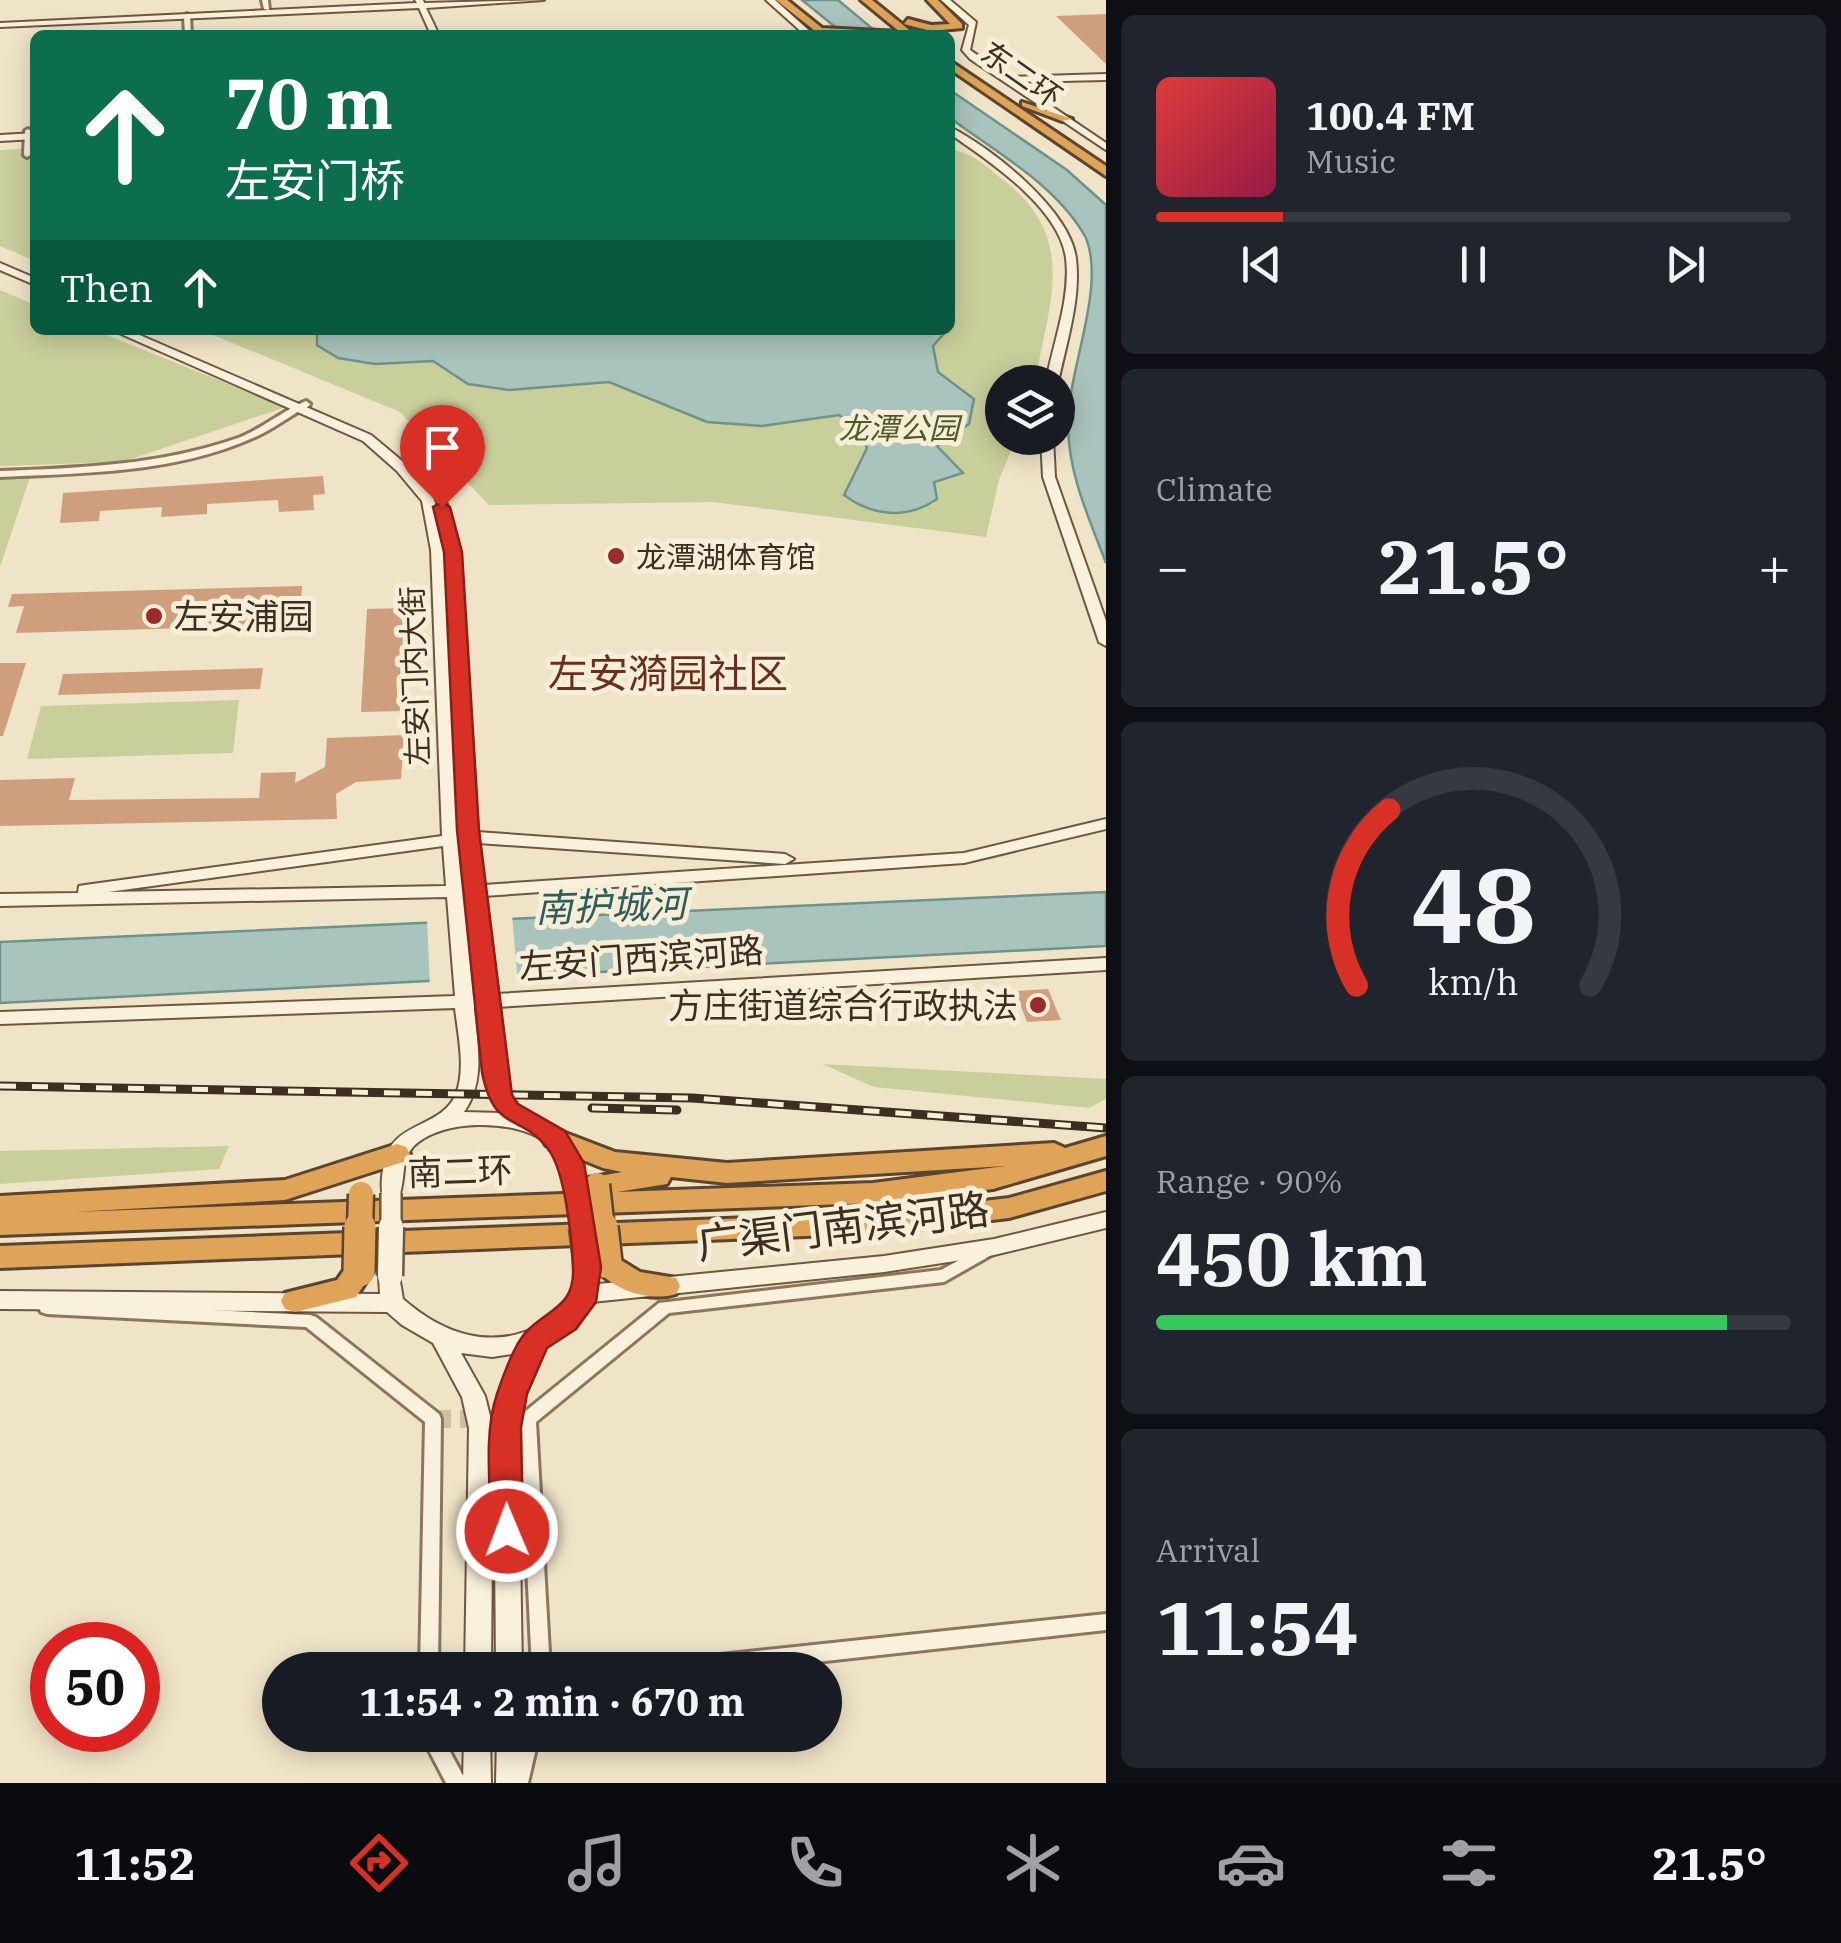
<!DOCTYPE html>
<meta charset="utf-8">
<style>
:root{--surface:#171b24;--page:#20242c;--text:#f1f3f6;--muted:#9ea1a6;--line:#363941;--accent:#d93025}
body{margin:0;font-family:"IBM Plex Serif","Noto Sans SC",serif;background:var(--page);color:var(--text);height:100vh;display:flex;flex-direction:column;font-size:38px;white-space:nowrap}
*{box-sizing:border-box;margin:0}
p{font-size:32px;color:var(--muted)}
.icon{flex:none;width:55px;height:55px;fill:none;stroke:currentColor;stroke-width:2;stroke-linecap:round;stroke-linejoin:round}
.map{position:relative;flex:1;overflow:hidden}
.drawer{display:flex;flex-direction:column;gap:15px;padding:15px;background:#0d0f14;width:735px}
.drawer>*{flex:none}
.hud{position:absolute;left:30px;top:30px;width:925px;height:305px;border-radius:15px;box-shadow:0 5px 25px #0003;background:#0b6e4f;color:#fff;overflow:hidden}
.tools{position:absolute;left:985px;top:365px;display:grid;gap:20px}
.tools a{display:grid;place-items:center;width:90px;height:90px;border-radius:50%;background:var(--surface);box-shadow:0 5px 25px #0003;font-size:50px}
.speed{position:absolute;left:30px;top:1622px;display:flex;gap:20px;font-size:50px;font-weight:700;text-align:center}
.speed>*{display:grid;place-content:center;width:130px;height:130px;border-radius:50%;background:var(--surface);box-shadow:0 5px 25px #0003;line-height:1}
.speed .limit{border:15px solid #d22;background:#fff;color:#111}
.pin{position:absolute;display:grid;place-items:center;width:85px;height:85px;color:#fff;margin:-102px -42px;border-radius:50% 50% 50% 0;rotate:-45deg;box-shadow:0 0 10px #0007}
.pin .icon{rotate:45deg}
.me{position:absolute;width:110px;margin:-55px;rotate:359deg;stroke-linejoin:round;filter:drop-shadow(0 0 8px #0008)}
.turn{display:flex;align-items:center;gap:35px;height:210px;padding:0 30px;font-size:45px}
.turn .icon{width:130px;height:130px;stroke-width:2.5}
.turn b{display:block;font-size:70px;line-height:85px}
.then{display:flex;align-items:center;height:95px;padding:0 30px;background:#0003;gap:20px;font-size:38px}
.big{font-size:75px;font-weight:700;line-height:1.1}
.drawer .widget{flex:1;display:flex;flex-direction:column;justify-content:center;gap:15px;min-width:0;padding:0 35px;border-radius:15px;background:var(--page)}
.drawer .dial{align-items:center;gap:0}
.dial svg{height:260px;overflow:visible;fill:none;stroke:var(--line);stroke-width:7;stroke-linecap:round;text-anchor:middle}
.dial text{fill:var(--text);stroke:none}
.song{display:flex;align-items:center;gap:30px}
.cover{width:120px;height:120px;border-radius:15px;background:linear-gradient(135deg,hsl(0 70% 55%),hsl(340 70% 35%))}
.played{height:10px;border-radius:5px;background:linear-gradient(90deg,var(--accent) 20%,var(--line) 20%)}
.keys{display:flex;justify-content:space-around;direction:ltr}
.heat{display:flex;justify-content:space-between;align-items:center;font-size:55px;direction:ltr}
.charge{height:15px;border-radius:8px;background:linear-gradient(90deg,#34c759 90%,var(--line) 0)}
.trip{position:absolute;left:262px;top:1652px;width:580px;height:100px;border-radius:50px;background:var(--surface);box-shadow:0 5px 25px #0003;font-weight:700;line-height:100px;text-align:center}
.menu{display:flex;height:160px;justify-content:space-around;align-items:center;background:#090b0e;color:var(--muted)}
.menu .icon{width:70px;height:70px}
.menu .current{color:var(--accent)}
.menu b{font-size:45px;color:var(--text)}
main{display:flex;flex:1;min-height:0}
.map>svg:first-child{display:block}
.green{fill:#c9cf9b}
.water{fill:#a9c4bc;stroke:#6f938a;stroke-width:2.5}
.pier{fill:#f0e4c8}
.building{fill:#cf9f7d}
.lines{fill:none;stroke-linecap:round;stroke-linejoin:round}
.street-tunnel{stroke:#ccc0a6;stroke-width:18;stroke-dasharray:18 9;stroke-linecap:butt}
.street-casing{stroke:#8d765c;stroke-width:6}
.secondary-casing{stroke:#6f573f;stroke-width:4}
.highway-casing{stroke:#5b4430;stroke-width:6}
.street{fill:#faf1dc;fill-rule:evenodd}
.secondary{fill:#faf1dc;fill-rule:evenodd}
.highway{fill:#e0a458;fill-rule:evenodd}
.rail-casing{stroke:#3d2e20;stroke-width:9}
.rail{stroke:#f7eed8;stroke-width:5;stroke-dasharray:16;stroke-linecap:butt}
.secondary-bridge-far1-casing{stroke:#6f573f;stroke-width:24;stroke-linecap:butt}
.secondary-bridge-casing{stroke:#6f573f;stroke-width:29;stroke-linecap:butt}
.highway-bridge-far1-casing{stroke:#5b4430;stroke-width:29;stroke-linecap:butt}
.highway-bridge-casing{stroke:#5b4430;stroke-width:36;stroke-linecap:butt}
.secondary-bridge-far1{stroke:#faf1dc;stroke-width:19}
.secondary-bridge{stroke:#faf1dc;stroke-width:24}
.highway-bridge-far1{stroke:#e0a458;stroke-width:24}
.highway-bridge{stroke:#e0a458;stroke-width:31}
.route{fill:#d93025;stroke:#8d1f18;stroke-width:2.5}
.poi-dot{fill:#9e2a2b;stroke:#f7eed8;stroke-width:4}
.labels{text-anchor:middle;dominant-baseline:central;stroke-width:10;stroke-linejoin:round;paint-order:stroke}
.far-street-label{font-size:30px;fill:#3d2e20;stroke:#f7eed8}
.far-park-label{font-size:30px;font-style:italic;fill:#4d5a26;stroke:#f7eed8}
.far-poi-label{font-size:30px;fill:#3d2e20;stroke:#f7eed8;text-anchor:start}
.poi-label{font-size:35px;fill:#3d2e20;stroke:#f7eed8;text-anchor:start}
.street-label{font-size:35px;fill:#3d2e20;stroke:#f7eed8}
.water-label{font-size:38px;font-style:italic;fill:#2f5d5a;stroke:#f7eed8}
.quarter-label{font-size:40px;fill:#6b2e1e;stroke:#f7eed8}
.near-street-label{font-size:42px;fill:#3d2e20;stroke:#f7eed8}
</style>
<main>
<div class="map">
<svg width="1106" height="1783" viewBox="0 0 1106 1783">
<rect width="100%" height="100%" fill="#f0e4c8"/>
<!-- green -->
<g class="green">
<path d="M 35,148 L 35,261 L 0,246 L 0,150 Z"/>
<path d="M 950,150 C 972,152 985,165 1002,179 C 1079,238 1049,301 1035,382 L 1002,382 L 1002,438 L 1016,438 L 999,480 L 986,537 L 713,502 L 489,505 L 400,412 L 201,330 L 950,330 Z"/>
<path d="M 0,290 L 35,305 L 35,330 L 94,330 L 286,407 L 122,462 L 0,466 Z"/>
<path d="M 30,476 L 30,477 L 0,567 L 0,478 Z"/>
<path d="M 239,700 L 233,753 L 27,759 L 41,706 Z"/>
<path d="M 822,1064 L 1106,1079 L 1106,1099 L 1089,1108 L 874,1087 Z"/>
<path d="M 229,1146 L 219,1169 L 0,1184 L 0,1151 Z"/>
</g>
<!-- water -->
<g class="water">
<path d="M 802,0 L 838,0 L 880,35 L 845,35 Z"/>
<path d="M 950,90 L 1067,170 L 1106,205 L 1106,563 C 1089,518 1068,474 1068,424 C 1068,370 1106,287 1086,238 C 1058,186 996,152 950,118 Z"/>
<path d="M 317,330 L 947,330 L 933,346 L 938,372 L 974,399 L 969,424 L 937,446 L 963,473 L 934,482 L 937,499 C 907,520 872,516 844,495 L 867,448 L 857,427 L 839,415 L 762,426 L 707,422 L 609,382 L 509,390 L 468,384 L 433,361 L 375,364 L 338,358 L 317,345 Z"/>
<path d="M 1106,892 L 1106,946 L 0,1003 L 0,942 Z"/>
</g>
<!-- pier -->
<path class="pier" d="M 512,915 L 518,984 L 430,988 L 427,918 Z"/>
<!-- building -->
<g class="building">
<path d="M 1106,14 L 1106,64 L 1056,16 Z"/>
<path d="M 323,476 L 325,494 L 313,495 L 314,510 L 279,512 L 278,500 L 207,504 L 207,514 L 161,517 L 162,507 L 100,511 L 99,521 L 60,523 L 63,493 Z"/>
<path d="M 302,586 L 301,602 L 288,602 L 286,625 L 16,633 L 24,606 L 8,607 L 12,594 Z"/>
<path d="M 406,608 L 405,711 L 361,712 L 367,609 Z"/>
<path d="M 0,663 L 26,663 L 3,736 L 0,736 Z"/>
<path d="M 263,668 L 260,689 L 58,695 L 63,674 Z"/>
<path d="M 404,735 L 401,779 L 356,782 L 336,794 L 337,819 L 0,826 L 0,780 L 75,778 L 69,800 L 259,798 L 261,773 L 296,772 L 295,783 L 325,767 L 327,738 Z"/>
<path d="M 1048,989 L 1061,1020 L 1027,1022 L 1015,991 Z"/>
</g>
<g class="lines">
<!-- street-tunnel -->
<path class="street-tunnel" d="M 433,1419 L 511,1419"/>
<defs>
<g id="street">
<path d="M 262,0 L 268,0 L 269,10 L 264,9 Z"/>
<path d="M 187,14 L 190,16 L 191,35 L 185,35 L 184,16 Z"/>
<path d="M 28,129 L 31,131 L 30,155 L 27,157 L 24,155 L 25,131 Z"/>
<path d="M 306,401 L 310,404 L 309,406 C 290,415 274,429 255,437 C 176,473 85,473 0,477 L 0,471 C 81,468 161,465 238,438 C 262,429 282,411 306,401 Z"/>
<path d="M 990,1243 L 995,1245 L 998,1249 L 995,1253 L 944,1282 L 669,1313 L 536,1422 L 550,1670 L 532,1670 L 520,1419 L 522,1414 L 659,1303 L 941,1270 Z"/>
<path d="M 47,1302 L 310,1315 L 316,1317 L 439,1414 L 441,1419 L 438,1670 L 420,1670 L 425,1422 L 306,1327 L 47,1314 L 41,1312 L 39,1308 L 41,1304 Z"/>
<path d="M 1106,1614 L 1106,1630 L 744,1670 L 655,1670 L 657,1664 L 664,1661 Z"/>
<path d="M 421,1735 L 441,1735 L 467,1783 L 446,1783 Z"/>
<path d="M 519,1735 L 539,1735 L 528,1783 L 508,1783 Z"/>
</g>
<g id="secondary">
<path d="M 415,0 L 423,0 L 424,3 L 544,0 L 426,8 L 439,35 L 431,35 L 419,8 L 0,27 L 0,23 L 417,3 Z"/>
<path d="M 766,0 L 775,0 L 814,35 L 805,35 Z"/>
<path d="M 941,0 L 950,0 L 976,22 L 970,50 L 1009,77 L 1106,74 L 1106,80 L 1016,82 L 1106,143 L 1106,150 L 970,59 L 962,50 L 969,25 Z"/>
<path d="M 950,127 C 992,148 1071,211 1076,259 C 1081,299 1066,344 1058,383 L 1046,382 C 1053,343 1071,298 1066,258 C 1059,207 989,161 950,134 Z"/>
<path d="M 35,133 L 35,139 L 0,141 L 0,135 Z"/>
<path d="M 0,263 L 35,278 L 35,285 L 0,270 Z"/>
<path d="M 112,330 L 128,330 L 371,435 L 407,465 L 433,497 L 436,506 L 447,504 L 460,552 L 477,832 L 785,854 L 794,859 L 785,864 L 478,843 L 483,885 L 964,853 L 1106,819 L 1106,829 L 964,863 L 484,896 L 496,994 L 1106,958 L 1106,970 L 497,1007 L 509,1095 L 529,1118 L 545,1123 L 565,1137 L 579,1160 L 587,1186 L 584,1191 L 577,1194 L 570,1191 C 562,1176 561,1154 546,1142 C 517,1119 440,1118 413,1147 C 400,1162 406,1182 398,1199 L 391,1201 L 384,1199 C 380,1189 382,1179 383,1168 C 390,1119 440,1131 456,1094 C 466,1069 458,1035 455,1008 L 0,1024 L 0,1012 L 455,996 L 447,897 L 0,906 L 0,894 L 78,893 L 79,886 L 85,885 L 442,836 L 431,550 L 422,501 L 397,471 L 363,441 ZM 440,527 L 446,552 L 459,833 L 445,550 ZM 459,843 L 461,843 L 465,885 L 463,885 ZM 443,846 L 446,886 L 108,892 ZM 464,896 L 467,896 L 477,995 L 473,995 ZM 474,1008 L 478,1008 L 490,1097 L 502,1113 L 464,1112 C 486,1081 477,1044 474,1008 Z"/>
<path d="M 1041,438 L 1053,438 L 1055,477 L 1106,621 L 1106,646 L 1099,642 L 1043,477 Z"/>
<path d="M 1106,1212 L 1106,1228 L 994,1255 L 884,1272 L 592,1302 L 575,1325 L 546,1344 L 524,1395 L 518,1427 L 522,1670 L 496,1670 L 494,1427 L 500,1395 L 519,1353 L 492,1357 L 461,1353 L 485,1396 L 493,1428 L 491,1670 L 465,1670 L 469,1428 L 462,1397 L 433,1343 L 402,1325 L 387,1312 L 0,1309 L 0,1291 L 380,1294 L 379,1276 L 382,1270 L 390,1268 L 398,1270 L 403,1299 C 443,1334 491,1351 541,1325 C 553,1319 564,1311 571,1299 C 575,1292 576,1284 579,1277 L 587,1274 L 595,1277 L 598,1284 L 884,1256 L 994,1239 Z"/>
<path d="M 464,1735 L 490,1735 L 491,1783 L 463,1783 Z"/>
<path d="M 497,1735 L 523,1735 L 524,1783 L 496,1783 Z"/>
</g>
<g id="highway">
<path d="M 776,0 L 787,0 L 822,28 L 900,32 L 861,0 L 872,0 L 913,33 L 819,34 Z"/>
<path d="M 927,0 L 938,0 L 962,24 L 962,28 L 931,31 L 904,24 L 908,19 L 931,25 L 950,24 Z"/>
<path d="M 950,61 L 1106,166 L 1106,176 L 950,69 Z"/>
<path d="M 1022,102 L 1072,119 L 1062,121 L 1022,106 Z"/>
<path d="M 555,1129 L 615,1152 L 727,1163 L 1054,1143 L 1065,1148 L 1106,1136 L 1106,1156 L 993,1189 L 873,1203 L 0,1235 L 0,1196 L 285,1180 L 397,1144 L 406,1147 L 410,1154 L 406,1161 L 285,1200 L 73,1212 L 591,1193 L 584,1185 L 588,1178 L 622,1172 L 603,1168 L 546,1145 L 542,1138 L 546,1131 ZM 1005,1166 L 873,1183 L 617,1192 L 667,1184 L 671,1177 L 727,1183 Z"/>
<path d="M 1106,1171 L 1106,1191 L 1009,1218 L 881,1233 L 0,1268 L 0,1246 L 881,1213 L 1009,1198 Z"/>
<path d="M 606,1251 L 640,1272 L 676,1278 L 680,1286 L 676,1294 C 648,1303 606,1288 592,1262 L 596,1254 Z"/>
<path d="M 359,1260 L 369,1263 L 373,1271 L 356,1297 L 295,1312 L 285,1309 L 281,1301 L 285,1293 L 337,1280 L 349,1263 Z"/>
</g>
</defs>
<!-- street casing -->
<use href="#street" class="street-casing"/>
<!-- secondary casing -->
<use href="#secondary" class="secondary-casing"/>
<!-- highway casing -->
<use href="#highway" class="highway-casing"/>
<!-- street -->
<use href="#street" class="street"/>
<!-- secondary -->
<use href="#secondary" class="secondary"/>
<!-- highway -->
<use href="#highway" class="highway"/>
<defs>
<g id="rail">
<path d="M 0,1086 L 692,1098 L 1106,1128"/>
<path d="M 592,1108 L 677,1110"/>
</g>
</defs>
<!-- rail casing -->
<use href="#rail" class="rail-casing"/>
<!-- rail -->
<use href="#rail" class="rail"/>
<defs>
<g id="secondary-bridge-far1">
<path d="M 577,1186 L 582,1229"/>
<path d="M 391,1229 L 391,1193"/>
</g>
<g id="secondary-bridge">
<path d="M 582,1227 L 587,1267"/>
<path d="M 390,1276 L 391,1227"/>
</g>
<g id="highway-bridge-far1">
<path d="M 597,1185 L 602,1229"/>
<path d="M 360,1229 L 361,1194"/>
</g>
<g id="highway-bridge">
<path d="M 602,1227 L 606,1262"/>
<path d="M 359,1271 L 360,1227"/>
</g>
</defs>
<!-- secondary-bridge-far1 casing -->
<use href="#secondary-bridge-far1" class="secondary-bridge-far1-casing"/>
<!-- secondary-bridge casing -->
<use href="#secondary-bridge" class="secondary-bridge-casing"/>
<!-- highway-bridge-far1 casing -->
<use href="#highway-bridge-far1" class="highway-bridge-far1-casing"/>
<!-- highway-bridge casing -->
<use href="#highway-bridge" class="highway-bridge-casing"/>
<!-- secondary-bridge-far1 -->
<use href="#secondary-bridge-far1" class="secondary-bridge-far1"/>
<!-- secondary-bridge -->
<use href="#secondary-bridge" class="secondary-bridge"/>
<!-- highway-bridge-far1 -->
<use href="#highway-bridge-far1" class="highway-bridge-far1"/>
<!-- highway-bridge -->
<use href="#highway-bridge" class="highway-bridge"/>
</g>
<!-- route -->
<path class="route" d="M 442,502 L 450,507 L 462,552 L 479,830 L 512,1095 L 518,1104 L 565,1131 L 584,1163 L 601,1267 L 596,1302 L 576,1329 L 547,1348 L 527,1394 L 521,1427 L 523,1531 L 519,1541 L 507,1545 L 496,1541 L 491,1531 C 491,1488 483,1435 497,1394 C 503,1376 514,1344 527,1331 C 549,1309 575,1306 573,1268 C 572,1239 565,1170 548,1149 C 520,1112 494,1134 482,1072 L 457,830 L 444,552 L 433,507 Z"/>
<!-- markers -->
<g class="poi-dot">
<circle cx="616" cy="556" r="10"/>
<circle cx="154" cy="616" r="10"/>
<circle cx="1038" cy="1005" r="10"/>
</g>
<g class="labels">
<!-- far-street labels -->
<g class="far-street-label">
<text transform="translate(1022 74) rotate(35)">东二环</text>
<text transform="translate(414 676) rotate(-92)">左安门内大街</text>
</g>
<!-- far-park labels -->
<g class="far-park-label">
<text x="899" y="427">龙潭公园</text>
</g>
<!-- far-poi labels -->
<g class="far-poi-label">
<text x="636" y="556">龙潭湖体育馆</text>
</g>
<!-- poi labels -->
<g class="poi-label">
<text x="174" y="616">左安浦园</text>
<text x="1018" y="1005" text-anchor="end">方庄街道综合行政执法</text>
</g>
<!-- street labels -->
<g class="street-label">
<text transform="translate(641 958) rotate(-4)">左安门西滨河路</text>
<text transform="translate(460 1171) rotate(-2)">南二环</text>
</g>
<!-- water labels -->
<g class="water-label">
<text transform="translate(611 905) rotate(-2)">南护城河</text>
</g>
<!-- quarter labels -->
<g class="quarter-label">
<text x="668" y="673">左安漪园社区</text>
</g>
<!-- near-street labels -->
<g class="near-street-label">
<text transform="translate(843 1226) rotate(-7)">广渠门南滨河路</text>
</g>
</g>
</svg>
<div class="tools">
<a><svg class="icon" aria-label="layers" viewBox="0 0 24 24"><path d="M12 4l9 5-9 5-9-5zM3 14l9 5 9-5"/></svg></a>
</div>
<div class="speed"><div class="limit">50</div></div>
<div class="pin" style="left:442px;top:507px;background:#d93025"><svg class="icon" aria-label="arrive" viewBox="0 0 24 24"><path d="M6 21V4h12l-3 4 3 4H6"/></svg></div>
<svg class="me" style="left:507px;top:1531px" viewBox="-20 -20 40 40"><circle r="17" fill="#d93025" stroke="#fff" stroke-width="3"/><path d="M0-11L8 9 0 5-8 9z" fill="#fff"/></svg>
<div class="trip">11:54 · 2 min · 670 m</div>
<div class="hud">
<div class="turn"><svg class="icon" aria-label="ahead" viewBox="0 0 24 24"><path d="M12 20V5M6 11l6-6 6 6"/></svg><div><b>70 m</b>左安门桥</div></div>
<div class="then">Then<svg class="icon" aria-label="ahead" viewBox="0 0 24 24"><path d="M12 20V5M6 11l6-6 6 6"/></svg></div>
</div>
</div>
<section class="drawer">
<div class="widget">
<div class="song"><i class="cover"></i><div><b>100.4 FM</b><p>Music</p></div></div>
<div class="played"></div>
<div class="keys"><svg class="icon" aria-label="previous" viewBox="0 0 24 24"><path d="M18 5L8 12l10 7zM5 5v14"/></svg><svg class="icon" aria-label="pause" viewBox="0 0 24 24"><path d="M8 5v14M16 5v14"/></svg><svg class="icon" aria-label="next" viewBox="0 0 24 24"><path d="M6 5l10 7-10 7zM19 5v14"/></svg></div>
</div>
<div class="widget"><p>Climate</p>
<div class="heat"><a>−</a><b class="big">21.5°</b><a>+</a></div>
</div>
<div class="widget dial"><svg viewBox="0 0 100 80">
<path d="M14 69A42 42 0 1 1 86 69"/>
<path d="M14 69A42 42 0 0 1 24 15" stroke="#d93025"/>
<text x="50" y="56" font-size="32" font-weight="700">48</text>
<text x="50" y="72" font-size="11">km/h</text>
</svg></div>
<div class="widget"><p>Range · 90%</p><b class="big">450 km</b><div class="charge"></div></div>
<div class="widget"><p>Arrival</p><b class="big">11:54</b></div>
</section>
</main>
<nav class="menu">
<b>11:52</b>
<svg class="icon current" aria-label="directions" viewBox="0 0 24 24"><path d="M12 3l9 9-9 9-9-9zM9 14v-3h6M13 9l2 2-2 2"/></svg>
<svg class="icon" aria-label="music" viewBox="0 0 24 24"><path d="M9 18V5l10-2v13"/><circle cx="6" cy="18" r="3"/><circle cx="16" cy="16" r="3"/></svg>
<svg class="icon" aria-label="phone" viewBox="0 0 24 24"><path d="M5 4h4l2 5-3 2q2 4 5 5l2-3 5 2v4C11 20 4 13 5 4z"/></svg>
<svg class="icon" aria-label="climate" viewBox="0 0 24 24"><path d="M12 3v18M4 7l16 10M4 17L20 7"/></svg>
<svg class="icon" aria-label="car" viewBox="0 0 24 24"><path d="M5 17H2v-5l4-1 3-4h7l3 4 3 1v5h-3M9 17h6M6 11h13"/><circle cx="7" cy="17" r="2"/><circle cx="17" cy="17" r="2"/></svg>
<svg class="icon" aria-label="filters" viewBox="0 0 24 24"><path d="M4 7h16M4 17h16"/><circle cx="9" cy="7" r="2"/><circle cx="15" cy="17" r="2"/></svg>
<b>21.5°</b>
</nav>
